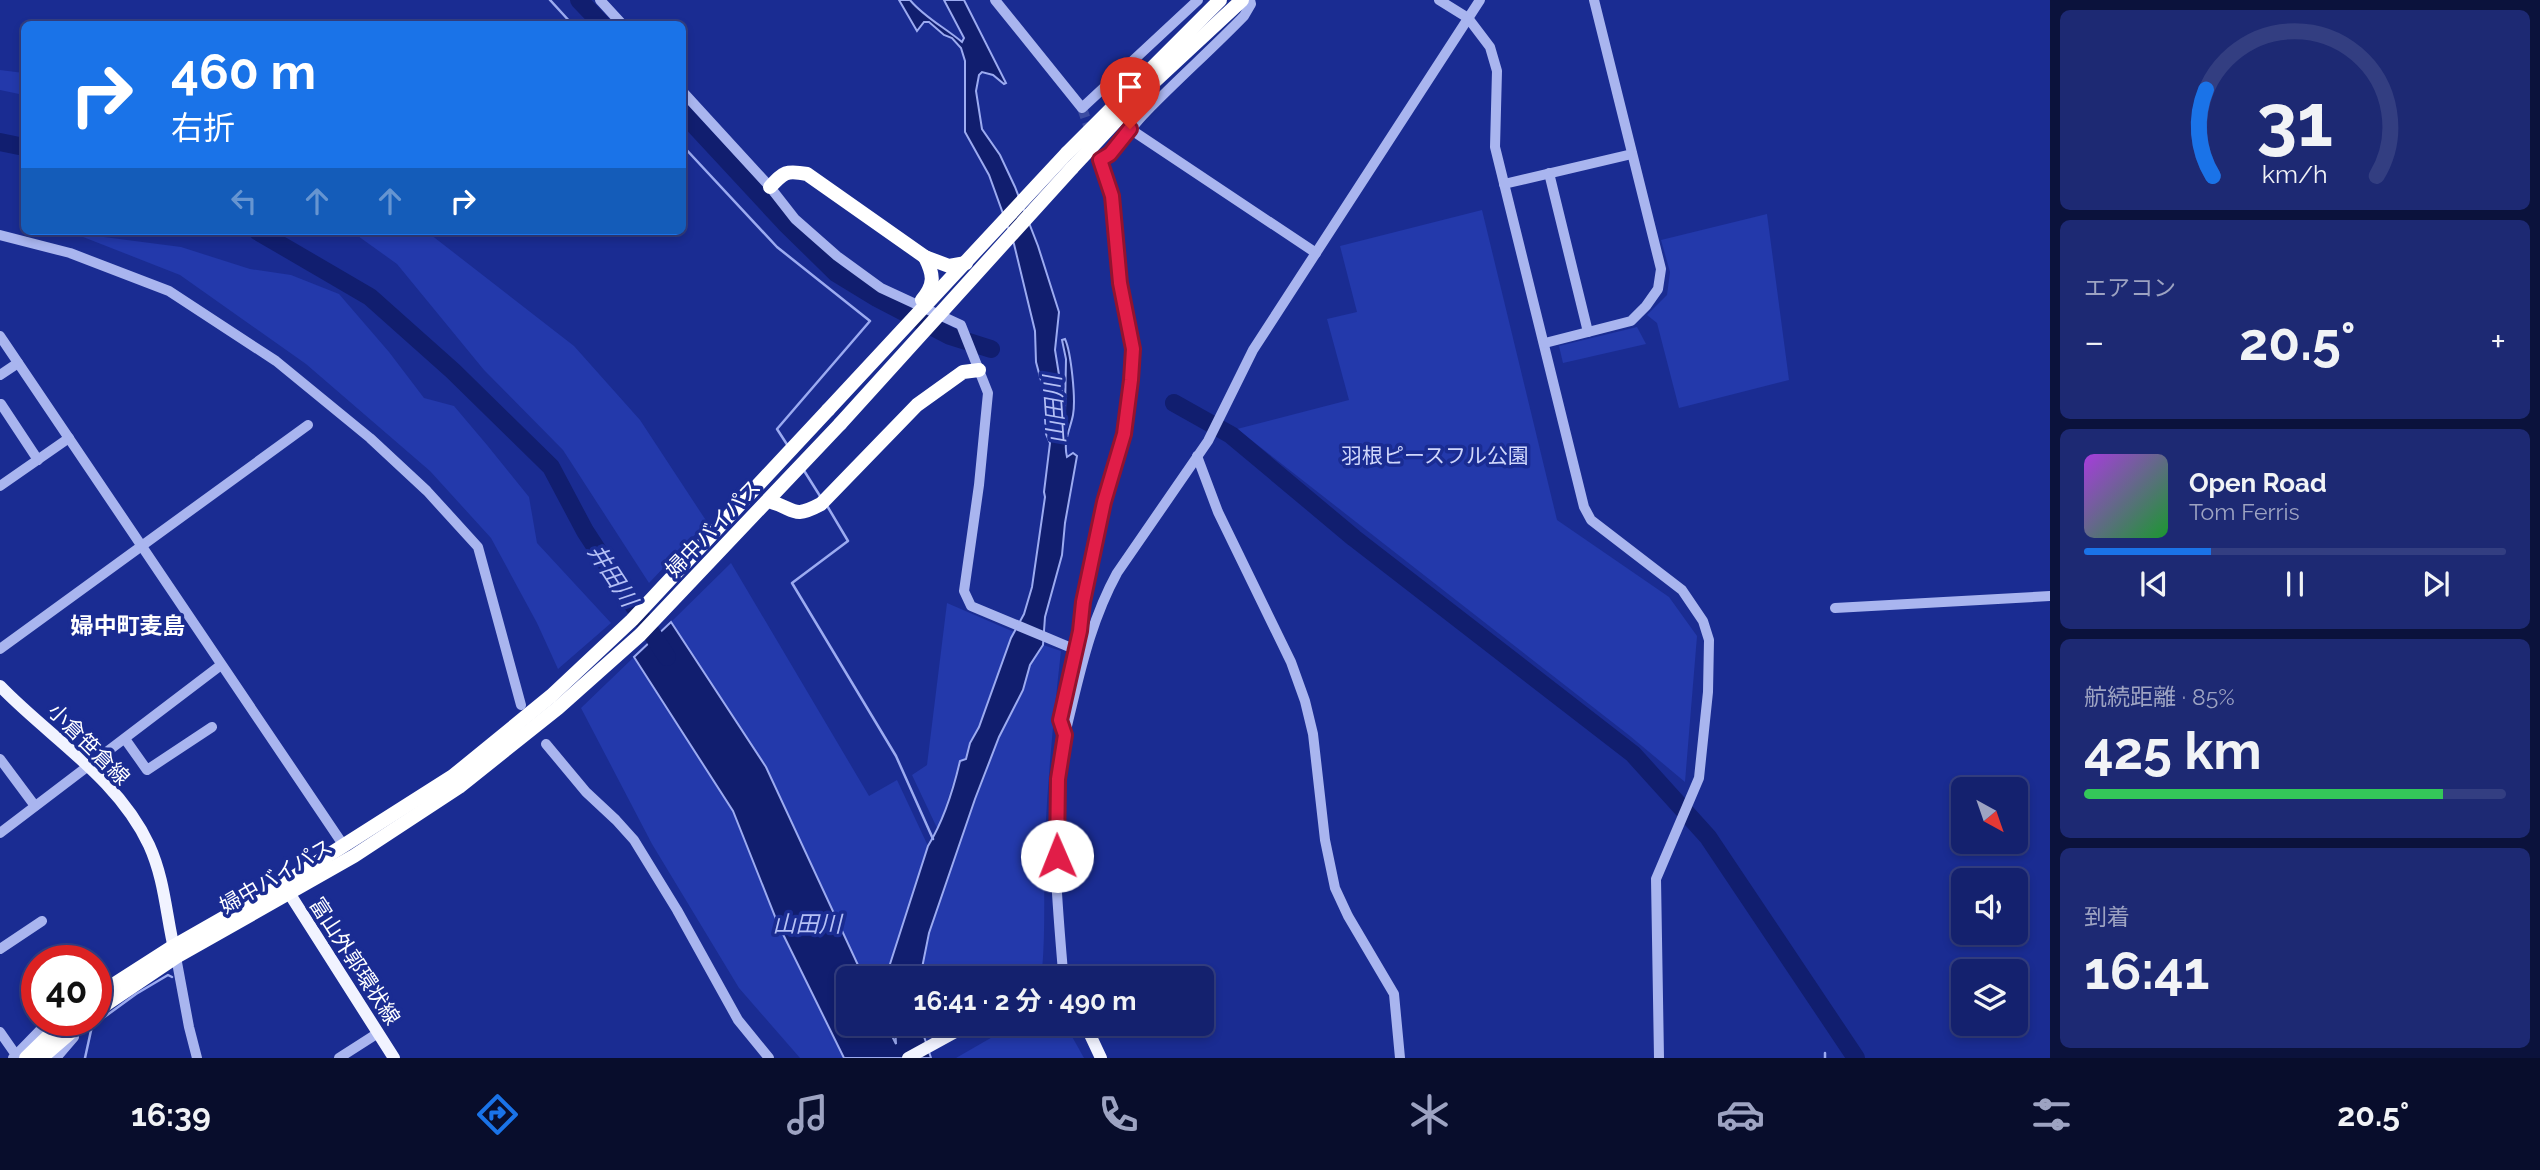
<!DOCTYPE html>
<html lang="ja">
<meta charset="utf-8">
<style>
:root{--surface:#14216e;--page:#1d2973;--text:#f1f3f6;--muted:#9da3c2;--line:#333e81;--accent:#1a73e8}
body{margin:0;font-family:Raleway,"Noto Sans JP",sans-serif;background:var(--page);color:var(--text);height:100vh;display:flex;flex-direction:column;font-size:26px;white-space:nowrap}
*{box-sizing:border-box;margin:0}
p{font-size:23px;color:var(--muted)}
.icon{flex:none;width:38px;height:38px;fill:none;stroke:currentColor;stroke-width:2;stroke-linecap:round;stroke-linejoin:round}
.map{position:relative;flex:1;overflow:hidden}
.sheet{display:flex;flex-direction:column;gap:10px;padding:10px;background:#0b123c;width:490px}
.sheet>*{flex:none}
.hud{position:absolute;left:21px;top:21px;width:665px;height:214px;border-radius:10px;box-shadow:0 4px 10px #0003,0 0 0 2px var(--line);background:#1a73e8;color:#fff;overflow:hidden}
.needle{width:46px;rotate:140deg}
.buttons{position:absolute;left:1951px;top:777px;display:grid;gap:14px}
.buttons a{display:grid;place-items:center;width:77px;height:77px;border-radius:10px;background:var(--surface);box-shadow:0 4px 10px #0003,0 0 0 2px var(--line);font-size:35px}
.speed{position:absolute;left:21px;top:945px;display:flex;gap:14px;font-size:35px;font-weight:700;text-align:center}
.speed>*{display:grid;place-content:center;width:91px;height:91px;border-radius:50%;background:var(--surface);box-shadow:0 4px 10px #0003,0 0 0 2px var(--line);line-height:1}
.speed .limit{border:10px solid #d22;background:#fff;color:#111}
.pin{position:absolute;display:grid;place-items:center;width:60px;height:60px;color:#fff;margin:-72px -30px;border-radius:50% 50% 50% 0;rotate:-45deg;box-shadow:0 0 7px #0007}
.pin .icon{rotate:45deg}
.me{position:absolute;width:77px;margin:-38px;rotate:359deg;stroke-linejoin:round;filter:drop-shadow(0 0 5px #0008)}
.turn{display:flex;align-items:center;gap:24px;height:147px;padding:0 35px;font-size:32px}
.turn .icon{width:91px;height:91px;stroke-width:2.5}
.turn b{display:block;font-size:49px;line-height:60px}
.lanes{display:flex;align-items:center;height:66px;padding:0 35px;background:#0003;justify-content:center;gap:35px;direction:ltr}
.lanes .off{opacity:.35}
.big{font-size:52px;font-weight:700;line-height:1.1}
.sheet .widget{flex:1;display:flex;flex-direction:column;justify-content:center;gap:10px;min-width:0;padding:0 24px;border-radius:10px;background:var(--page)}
.sheet .dial{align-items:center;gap:0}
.dial svg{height:182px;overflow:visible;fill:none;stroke:var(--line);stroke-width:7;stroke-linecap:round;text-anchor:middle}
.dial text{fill:var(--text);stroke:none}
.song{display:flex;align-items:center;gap:21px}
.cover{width:84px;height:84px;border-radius:10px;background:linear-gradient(135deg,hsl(280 70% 55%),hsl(130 70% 35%))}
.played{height:7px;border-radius:4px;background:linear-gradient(90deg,var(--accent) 30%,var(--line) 30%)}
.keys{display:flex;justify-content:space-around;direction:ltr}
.heat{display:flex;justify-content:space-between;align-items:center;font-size:38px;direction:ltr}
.charge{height:10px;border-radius:5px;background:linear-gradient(90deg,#34c759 85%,var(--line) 0)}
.trip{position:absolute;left:836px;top:966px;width:378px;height:70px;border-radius:10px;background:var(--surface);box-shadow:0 4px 10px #0003,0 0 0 2px var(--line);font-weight:700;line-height:70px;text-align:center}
.dock{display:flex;height:112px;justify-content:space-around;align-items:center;background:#080d2c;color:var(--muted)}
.dock .icon{width:49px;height:49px}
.dock .selected{color:var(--accent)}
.dock b{font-size:32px;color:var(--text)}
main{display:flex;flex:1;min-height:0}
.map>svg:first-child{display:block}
.green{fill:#2339ab}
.water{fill:#111e6f;stroke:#9cabf1;stroke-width:2}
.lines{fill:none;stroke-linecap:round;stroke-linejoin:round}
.stream{stroke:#9cabf1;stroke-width:2.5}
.river{stroke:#111e6f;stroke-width:18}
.minor-tunnel{stroke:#3c4ca2;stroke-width:10;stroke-dasharray:10 5;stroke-linecap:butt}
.minor{stroke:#a9b5ef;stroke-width:10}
.major{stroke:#f1f3ff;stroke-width:12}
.highway{stroke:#fff;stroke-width:14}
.highway-bridge{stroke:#fff;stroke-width:14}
.route-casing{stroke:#92132f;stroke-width:18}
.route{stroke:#e11d48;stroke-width:12}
.labels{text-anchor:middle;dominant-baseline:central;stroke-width:7;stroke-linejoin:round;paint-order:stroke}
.park-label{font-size:21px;fill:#d0d7fb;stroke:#1a2c92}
.street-label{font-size:21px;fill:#fff;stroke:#1a2c92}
.water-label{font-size:23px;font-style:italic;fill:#b5c0f6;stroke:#1a2c92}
.neighbourhood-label{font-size:23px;font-weight:bold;fill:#fff;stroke:#1a2c92}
</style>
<main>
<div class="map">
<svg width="2050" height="1058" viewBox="0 0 2050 1058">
<rect width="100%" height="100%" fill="#1a2c92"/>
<!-- green -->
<g class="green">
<path d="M 0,70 L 24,73 L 24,95 L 0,90 Z"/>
<path d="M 1482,210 L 1557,520 L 1669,597 L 1697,636 L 1685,782 L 1630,736 L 1237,429 L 1349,400 L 1327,319 L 1357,312 L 1340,246 Z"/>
<path d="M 1767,214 L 1789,380 L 1679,408 L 1657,323 L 1647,315 L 1667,295 L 1670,272 L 1661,240 Z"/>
<path d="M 351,231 L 426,231 L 574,346 L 640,420 L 707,522 L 649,583 L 563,450 L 484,370 L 397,264 Z"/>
<path d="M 73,233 L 181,247 L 250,269 L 291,275 L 339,294 L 389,352 L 424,398 L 454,406 L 487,445 L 529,497 L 537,543 L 611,623 L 558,669 L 537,623 L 491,538 L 430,471 L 306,364 L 180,275 Z"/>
<path d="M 1637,327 L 1646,344 L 1563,363 L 1559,346 Z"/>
<path d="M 731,563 L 869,796 L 897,780 L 928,846 L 890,964 L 891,978 L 864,978 L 766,767 L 671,622 Z"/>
<path d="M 947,603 L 1014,632 L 979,727 L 970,743 L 966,760 L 960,761 L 938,830 L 912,775 L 927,765 Z"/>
<path d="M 1043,645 L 1061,651 C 1054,713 1048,775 1045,837 C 1043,882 1046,927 1042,971 L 1029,978 L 920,978 L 929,933 L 975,799 L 986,774 L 992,753 L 1023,690 L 1030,665 Z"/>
<path d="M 634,657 L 733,811 L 778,924 L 844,1058 L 800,1058 L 739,988 L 652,844 L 581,708 Z"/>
<path d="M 1015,1024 L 1065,1024 L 1084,1058 L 956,1058 Z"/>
</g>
<!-- water -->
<g class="water">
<path d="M 899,0 L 910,0 C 924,17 944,27 962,42 L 964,38 L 944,0 L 964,0 L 1006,83 L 1004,84 L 993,75 L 982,72 L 979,75 L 976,91 L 982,129 L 1000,155 L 1015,187 L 1038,246 L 1059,312 L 1055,350 L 1065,412 L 1066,359 L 1062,340 L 1065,339 C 1071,352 1076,399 1073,415 C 1070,430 1063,441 1067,457 L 1073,453 L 1077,456 L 1065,523 L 1062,555 L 1045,617 L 1043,645 L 1030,665 L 1023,690 L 999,737 L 975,799 L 929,933 L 920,978 L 891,978 L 890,964 L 928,846 C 944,820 953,791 960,761 L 966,759 L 970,743 L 979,727 L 1011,638 L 1024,614 L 1032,587 L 1045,497 L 1044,492 L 1050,443 L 1046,434 L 1043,388 L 1036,362 L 1035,331 L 1014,244 L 989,175 L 965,132 L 965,61 L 961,48 L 952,38 L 944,35 L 929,22 L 924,22 L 917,31 Z"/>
<path d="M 671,622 L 766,767 L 864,978 L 849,978 L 849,1024 L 886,1024 L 896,1044 L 895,1024 L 920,1024 L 931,1058 L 844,1058 L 778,924 L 733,811 L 634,657 Z"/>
</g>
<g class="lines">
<!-- stream -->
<g class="stream">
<path d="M 550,0 L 572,24"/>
<path d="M 682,145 L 777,247 L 870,321 L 777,429 L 788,446"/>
<path d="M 803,469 L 820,496"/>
<path d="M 826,504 L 848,541 L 792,583 L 896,756 L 933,839"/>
<path d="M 1825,1053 L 1825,1058"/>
<path d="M 85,1058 L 92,1026 L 136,994 L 168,975 L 172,977"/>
</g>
<!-- river -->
<g class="river">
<path d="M 579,0 L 602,24"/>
<path d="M 682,112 L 785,223 L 836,273 L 877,298 L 950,336 L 991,349"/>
<path d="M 0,142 L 24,147"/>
<path d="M 257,231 L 370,297 L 453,371 L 551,467 L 585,531 L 667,657"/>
<path d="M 1174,403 L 1231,435 L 1354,538 L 1633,754 L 1708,837 L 1856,1058"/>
</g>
<!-- minor-tunnel -->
<path class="minor-tunnel" d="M 1082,108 L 1100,160"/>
<!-- minor -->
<g class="minor">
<path d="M 600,0 L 622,24"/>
<path d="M 995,0 L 1082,108 L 1198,0"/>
<path d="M 1439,0 L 1468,18 L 1490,47 L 1497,71 L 1495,147 L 1584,507 L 1591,520 L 1682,590 L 1703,621 L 1709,640 L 1708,692 L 1699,778 L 1656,879 L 1659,1058"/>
<path d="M 682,91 L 770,187 L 795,219 L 837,256 L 881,288 L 961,325 L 988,393 L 979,485 L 964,591 L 971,606 L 1074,649 L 1060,721 L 1065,734"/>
<path d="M 1130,129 L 1316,253"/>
<path d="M 1549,173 L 1588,332"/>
<path d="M 1504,184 L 1632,154"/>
<path d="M 0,235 L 70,253 L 169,291 L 276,361 L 370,438 L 427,491 L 478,547 L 521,705"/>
<path d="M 0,336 L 344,846"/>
<path d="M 1545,343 L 1631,321 L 1646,306 L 1658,289 L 1661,269 L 1594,0"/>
<path d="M 0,375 L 18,363"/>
<path d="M 1,404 L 38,460"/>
<path d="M 1197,456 L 1218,512 L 1291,662 L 1305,701 L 1313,734 L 1325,840 L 1335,888 L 1348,916 L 1394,994 L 1400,1058"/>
<path d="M 0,486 L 69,438"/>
<path d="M 1835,608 L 2050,596"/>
<path d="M 0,649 L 308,425"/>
<path d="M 1074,649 L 1080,631 L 1083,602 L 1104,502 L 1124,434 L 1133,349 L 1120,283 L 1112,196 L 1100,160 C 1118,148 1131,127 1146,112 C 1178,79 1212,49 1244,16 L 1251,4 L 1250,0"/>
<path d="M 125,739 L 147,770 L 212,727"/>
<path d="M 546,744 L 586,792 L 616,820 L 634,840 L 677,910 L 738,1020 L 769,1058"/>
<path d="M 0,759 L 35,806"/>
<path d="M 0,833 L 221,665"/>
<path d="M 0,949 L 42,921"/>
<path d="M 176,957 L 189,1027 L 197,1058"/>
<path d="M 1063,972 C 1058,910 1051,840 1058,778 C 1060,754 1066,729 1072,705 C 1083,659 1094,615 1117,573 L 1208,441 L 1253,350 L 1480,0"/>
<path d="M 0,1032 L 16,1055"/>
<path d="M 13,1058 L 50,1020"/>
<path d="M 56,1058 L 74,1037"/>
<path d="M 339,1058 L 378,1033"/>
</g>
<!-- major -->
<g class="major">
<path d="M 0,686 C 50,738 117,777 149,845 C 165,880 166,916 175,953"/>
<path d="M 284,885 L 394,1058"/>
<path d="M 1051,978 L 1063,972 L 1065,978"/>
<path d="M 1085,1024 L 1101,1058"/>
<path d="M 908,1058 L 970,1024"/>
</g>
<!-- highway -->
<g class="highway">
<path d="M 1067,153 L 1220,0"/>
<path d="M 1072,168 L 1143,92 L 1242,0"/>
<path d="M 770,187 C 784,172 786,170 807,174 L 925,257 L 949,266 L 966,263"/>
<path d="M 768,501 C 796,508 791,520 821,504 L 917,405 L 963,372 L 979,370"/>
<path d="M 96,996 L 174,946 L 283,884 L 453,776 L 551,696 L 632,620 L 828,410"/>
<path d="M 96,1011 L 176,957 L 354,856 L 459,787 L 558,708 L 640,635 L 840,424"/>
<path d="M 26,1058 L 65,1020"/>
<path d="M 41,1058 L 85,1020"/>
</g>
<!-- highway-bridge -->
<g class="highway-bridge">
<path d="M 922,300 C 935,284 934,275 925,257"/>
<path d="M 828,410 L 1067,153"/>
<path d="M 840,424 L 1072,168"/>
</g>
</g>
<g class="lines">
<defs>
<path id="route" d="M 1057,856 L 1058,779 L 1065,735 L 1060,720 L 1080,631 L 1083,602 L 1104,502 L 1124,434 L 1131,380 L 1133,349 L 1120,283 L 1112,196 L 1100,160 L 1110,154 L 1130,129"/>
</defs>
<!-- route casing -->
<use href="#route" class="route-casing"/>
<!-- route -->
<use href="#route" class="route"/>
</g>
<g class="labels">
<!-- park labels -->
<g class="park-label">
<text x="1435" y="455">羽根ピースフル公園</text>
</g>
<!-- street labels -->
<g class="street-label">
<text transform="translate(713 528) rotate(-46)">婦中バイパス</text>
<text transform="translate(89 744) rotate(45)">小倉笹倉線</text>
<text transform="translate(276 876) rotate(-30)">婦中バイパス</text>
<text transform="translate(355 961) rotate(57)">富山外郭環状線</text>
</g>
<!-- water labels -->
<g class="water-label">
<text transform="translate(1054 410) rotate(-94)">山田川</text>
<text transform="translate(613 575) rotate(57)">井田川</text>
<text x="807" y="923">山田川</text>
</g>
<!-- neighbourhood labels -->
<g class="neighbourhood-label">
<text x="128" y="625">婦中町麦島</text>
</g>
</g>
</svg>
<div class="buttons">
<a><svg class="needle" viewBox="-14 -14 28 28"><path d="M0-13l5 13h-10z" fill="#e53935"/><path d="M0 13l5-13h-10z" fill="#9da3c2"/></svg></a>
<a><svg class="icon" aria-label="sound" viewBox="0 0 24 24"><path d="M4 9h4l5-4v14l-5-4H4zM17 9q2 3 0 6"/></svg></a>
<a><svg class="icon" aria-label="layers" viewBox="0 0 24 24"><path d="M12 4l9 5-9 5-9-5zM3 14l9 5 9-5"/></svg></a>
</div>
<div class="speed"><div class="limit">40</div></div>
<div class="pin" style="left:1130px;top:129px;background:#d93025"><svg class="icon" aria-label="arrive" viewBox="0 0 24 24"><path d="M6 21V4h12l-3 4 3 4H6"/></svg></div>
<svg class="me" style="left:1057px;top:856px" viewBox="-20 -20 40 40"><circle r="19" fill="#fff"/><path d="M0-13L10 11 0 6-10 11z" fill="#e11d48"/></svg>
<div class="trip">16:41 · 2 分 · 490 m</div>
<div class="hud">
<div class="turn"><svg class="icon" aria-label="right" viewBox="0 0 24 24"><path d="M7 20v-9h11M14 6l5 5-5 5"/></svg><div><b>460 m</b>右折</div></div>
<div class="lanes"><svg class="icon off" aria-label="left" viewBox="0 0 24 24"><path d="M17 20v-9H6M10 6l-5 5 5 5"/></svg><svg class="icon off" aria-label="ahead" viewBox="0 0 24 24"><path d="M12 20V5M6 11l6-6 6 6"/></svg><svg class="icon off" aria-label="ahead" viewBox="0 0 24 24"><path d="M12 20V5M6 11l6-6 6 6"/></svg><svg class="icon" aria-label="right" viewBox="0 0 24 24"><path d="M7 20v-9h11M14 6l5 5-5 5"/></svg></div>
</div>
</div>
<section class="sheet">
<div class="widget dial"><svg viewBox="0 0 100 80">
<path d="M14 69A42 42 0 1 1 86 69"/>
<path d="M14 69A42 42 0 0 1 11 31" stroke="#1a73e8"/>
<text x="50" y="56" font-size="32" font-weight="700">31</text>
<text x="50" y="72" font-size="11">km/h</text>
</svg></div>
<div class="widget"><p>エアコン</p>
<div class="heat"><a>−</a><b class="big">20.5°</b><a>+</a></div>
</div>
<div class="widget">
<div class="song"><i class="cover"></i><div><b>Open Road</b><p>Tom Ferris</p></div></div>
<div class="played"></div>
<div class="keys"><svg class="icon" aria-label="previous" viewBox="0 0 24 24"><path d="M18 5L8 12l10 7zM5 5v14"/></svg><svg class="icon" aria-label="pause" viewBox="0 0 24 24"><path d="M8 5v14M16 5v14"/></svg><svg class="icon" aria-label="next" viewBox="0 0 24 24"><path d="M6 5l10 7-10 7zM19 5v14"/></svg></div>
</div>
<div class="widget"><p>航続距離 · 85%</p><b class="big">425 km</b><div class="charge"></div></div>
<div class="widget"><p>到着</p><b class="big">16:41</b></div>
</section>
</main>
<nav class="dock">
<b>16:39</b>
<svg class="icon selected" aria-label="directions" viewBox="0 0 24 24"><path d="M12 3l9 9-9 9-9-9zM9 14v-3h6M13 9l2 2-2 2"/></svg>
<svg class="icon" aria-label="music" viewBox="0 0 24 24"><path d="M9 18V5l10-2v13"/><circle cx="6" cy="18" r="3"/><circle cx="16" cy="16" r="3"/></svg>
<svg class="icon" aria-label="phone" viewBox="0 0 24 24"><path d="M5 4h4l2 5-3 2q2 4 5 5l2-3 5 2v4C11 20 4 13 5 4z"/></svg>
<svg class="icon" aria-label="climate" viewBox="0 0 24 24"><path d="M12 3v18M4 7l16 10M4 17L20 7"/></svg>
<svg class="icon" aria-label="car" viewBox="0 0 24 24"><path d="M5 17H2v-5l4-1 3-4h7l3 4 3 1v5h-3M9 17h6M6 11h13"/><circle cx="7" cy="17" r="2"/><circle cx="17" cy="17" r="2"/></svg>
<svg class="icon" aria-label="filters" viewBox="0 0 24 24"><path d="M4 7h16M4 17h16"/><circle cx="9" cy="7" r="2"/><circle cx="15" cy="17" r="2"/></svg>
<b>20.5°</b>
</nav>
